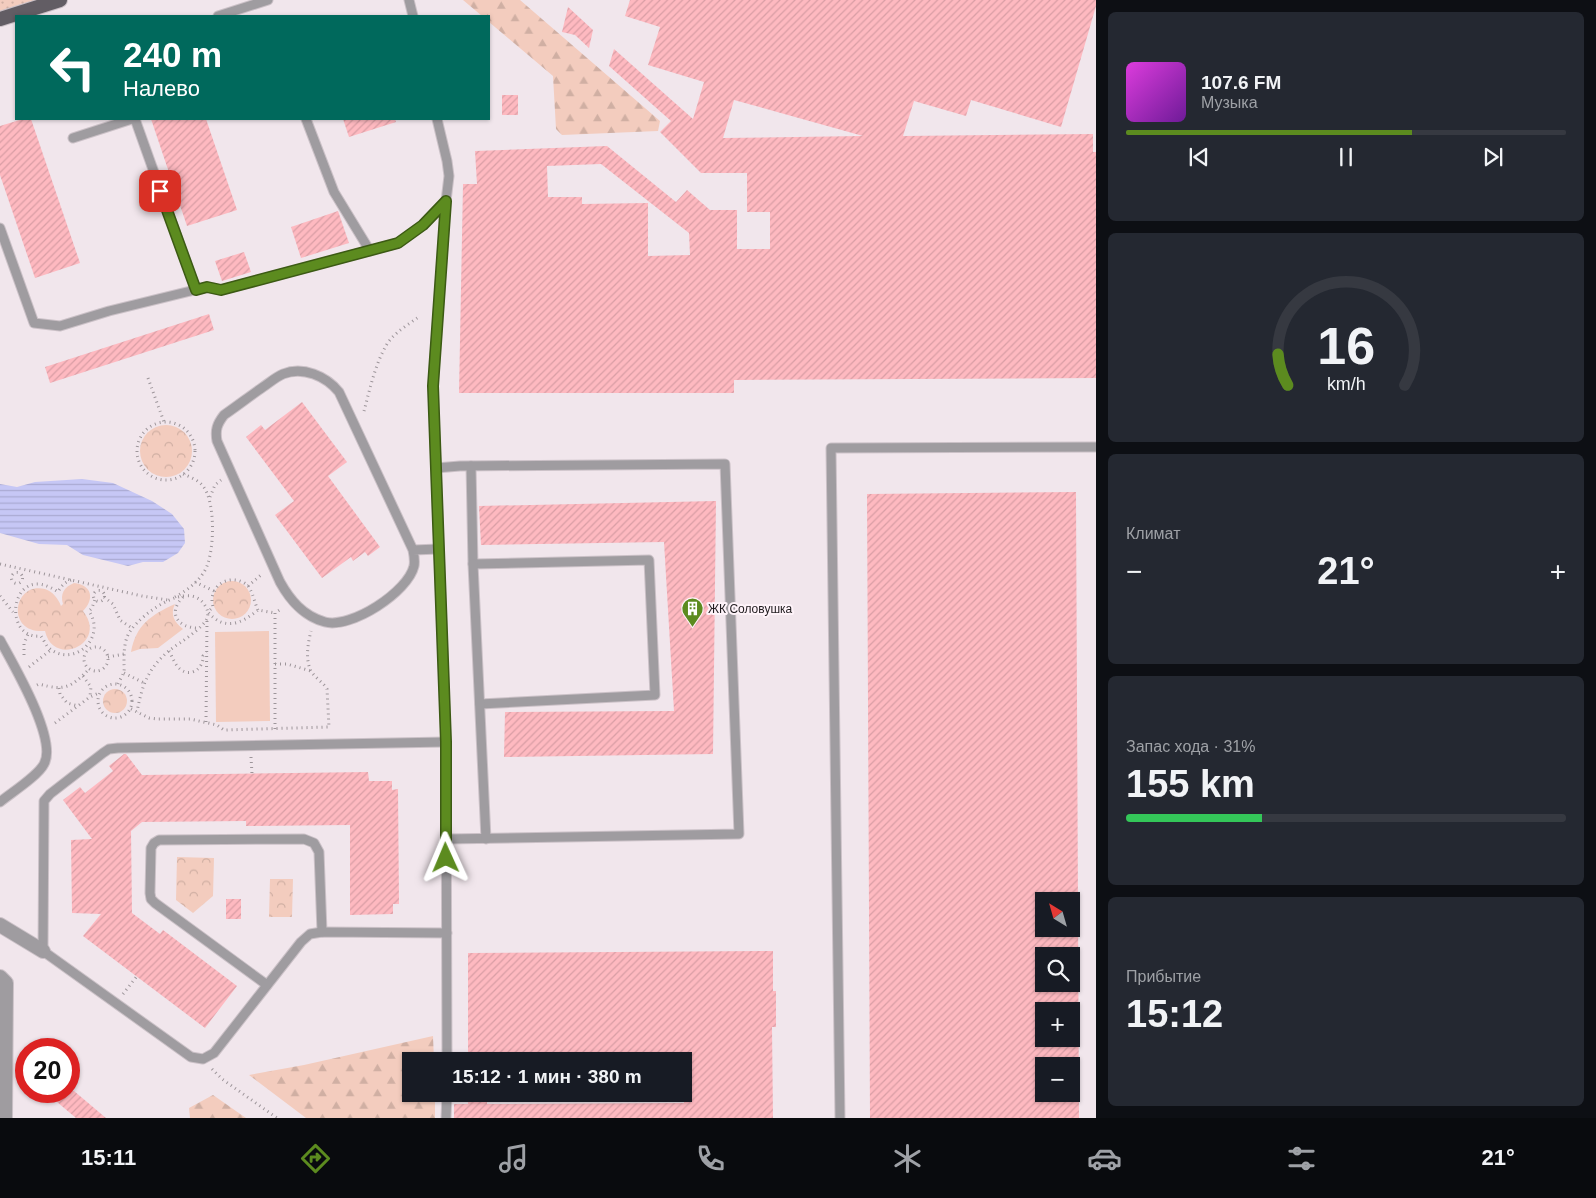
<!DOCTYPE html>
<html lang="ru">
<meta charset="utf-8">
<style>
:root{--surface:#171b24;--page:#242831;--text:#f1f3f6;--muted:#9ea1a6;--line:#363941;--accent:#5c8b1f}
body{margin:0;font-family:Helvetica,sans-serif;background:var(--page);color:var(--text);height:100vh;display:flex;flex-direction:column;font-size:19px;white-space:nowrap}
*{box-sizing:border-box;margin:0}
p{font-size:16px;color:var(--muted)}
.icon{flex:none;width:28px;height:28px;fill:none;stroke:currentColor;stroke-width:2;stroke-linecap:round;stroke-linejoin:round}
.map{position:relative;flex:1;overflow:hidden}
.details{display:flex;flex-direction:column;gap:12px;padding:12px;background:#0d0f14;width:500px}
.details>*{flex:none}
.top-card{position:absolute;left:15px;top:15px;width:475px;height:105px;border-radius:0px;box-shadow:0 1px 4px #0004;background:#00695c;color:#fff;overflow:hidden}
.needle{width:32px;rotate:323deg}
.fabs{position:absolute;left:1035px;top:892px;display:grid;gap:10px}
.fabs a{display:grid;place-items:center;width:45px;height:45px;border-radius:0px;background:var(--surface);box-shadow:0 1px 4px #0004;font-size:25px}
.speed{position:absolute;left:15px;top:1038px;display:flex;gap:10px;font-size:25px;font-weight:700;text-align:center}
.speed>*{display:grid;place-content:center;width:65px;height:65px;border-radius:50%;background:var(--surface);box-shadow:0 1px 4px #0004;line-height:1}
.speed .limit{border:8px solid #d22;background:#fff;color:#111}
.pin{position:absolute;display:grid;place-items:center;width:42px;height:42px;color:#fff;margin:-21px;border-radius:10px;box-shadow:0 2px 8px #0006}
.me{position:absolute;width:55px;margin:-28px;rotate:359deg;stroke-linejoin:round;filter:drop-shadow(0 0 4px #0008)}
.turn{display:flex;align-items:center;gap:18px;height:105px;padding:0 25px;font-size:22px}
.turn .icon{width:65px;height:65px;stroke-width:2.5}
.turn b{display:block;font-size:35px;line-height:42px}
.big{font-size:38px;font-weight:600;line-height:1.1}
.details .tile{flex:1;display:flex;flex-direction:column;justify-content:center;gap:8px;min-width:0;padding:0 18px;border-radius:8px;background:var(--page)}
.details .dial{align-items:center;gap:0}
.dial svg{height:130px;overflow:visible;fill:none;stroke:var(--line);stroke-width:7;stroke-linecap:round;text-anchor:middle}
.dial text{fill:var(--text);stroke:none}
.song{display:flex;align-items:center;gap:15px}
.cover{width:60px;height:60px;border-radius:8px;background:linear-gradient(135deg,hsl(300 70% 55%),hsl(280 70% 35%))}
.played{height:5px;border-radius:2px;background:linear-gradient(90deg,var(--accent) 65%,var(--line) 65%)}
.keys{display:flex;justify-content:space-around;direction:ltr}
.heat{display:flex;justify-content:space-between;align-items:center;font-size:28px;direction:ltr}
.charge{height:8px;border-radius:4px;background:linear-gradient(90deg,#34c759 31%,var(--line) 0)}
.trip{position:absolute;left:402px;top:1052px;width:290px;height:50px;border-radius:0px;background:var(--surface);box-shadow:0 1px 4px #0004;font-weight:600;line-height:50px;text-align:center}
.menu{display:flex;height:80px;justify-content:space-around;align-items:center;background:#090b0e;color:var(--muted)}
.menu .icon{width:35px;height:35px}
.menu .current{color:var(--accent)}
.menu b{font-size:22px;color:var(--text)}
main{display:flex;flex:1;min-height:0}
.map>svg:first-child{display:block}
.grass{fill:url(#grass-dots)}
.forest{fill:url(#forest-firs)}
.park{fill:url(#park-crowns)}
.garden{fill:#f3ccbe}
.water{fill:url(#water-rules)}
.building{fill:url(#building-hatch);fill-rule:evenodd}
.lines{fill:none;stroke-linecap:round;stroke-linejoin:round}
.service-casing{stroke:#cbc1c7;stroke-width:11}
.minor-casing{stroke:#cbc1c7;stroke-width:16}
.primary-casing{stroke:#cbc1c7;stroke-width:16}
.path{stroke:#9d959a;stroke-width:3;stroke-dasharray:1 4;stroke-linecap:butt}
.service{stroke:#9f9ca0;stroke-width:9}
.minor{stroke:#9f9ca0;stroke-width:14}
.primary{stroke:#625d64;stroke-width:14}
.route-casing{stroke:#3c5a14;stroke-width:12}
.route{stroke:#5c8b1f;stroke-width:9}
.labels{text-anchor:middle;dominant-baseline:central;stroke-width:4;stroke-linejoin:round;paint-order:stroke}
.poi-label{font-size:12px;fill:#1f1b1e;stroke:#fef3f9;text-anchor:start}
</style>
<main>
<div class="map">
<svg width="1096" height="1118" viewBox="0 0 1096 1118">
<defs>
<pattern id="grass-dots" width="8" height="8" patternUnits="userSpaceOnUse" patternTransform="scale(1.25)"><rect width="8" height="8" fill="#f3ccbe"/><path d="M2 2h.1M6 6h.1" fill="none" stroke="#d0afa3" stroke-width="1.8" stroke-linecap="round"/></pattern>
<pattern id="forest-firs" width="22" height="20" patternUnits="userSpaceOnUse" patternTransform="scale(1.25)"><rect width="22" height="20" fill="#f3ccbe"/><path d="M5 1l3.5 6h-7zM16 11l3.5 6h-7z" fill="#d0afa3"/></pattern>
<pattern id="park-crowns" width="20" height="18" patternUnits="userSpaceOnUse" patternTransform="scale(1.25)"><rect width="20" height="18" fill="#f3ccbe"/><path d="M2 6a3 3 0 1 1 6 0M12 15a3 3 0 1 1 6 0" fill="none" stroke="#d0afa3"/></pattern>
<pattern id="water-rules" width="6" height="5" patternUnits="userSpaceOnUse" patternTransform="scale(1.25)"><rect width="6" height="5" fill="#c6c7f5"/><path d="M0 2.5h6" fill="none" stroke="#aaaad2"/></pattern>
<pattern id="building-hatch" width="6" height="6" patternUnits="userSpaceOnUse" patternTransform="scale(1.25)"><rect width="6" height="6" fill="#feb9c0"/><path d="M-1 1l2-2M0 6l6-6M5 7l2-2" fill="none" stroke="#d99ea5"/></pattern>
</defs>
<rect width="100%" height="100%" fill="#f1e6ec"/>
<!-- grass -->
<path class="grass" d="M 0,0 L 36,0 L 0,12 Z"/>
<!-- forest -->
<g class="forest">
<path d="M 463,0 L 520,0 L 660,121 L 658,131 L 562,135 L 556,129 L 553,76 L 489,22 L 489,16 L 482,16 Z"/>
<path d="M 433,1036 L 434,1061 L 411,1061 L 411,1094 L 435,1094 L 435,1118 L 306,1118 L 249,1075 L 304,1065 Z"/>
<path d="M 213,1095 L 246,1118 L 190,1118 L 189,1108 Z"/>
</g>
<!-- park -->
<g class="park">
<circle cx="166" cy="451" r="26"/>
<circle cx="232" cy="600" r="19"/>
<path d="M 74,583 C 92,585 95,599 83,611 C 109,644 53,668 45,631 C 5,634 13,581 45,589 C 53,592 58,598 61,606 L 63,604 C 60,594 64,587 74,583 Z"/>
<path d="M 175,604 C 170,614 174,622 183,629 L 158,648 L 140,649 L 131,652 C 136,625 151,615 175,604 Z"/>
<circle cx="115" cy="701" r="12"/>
<path d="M 177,857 L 214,858 L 213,896 L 193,913 L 176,900 Z"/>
<path d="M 270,879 L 293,879 L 292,917 L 269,917 Z"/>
</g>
<!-- garden -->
<path class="garden" d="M 269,631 L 270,721 L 216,722 L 215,632 Z"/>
<!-- water -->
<path class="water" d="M 82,479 L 113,483 L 152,501 L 172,514 L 184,529 L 185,543 L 178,553 L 163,562 L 143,562 L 128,566 L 83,555 L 67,545 L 39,544 L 0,533 L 0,484 L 17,487 L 35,482 Z"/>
<!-- building -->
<g class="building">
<path d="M 630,0 L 1096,0 L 1096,6 L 1061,127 L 971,100 L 966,116 L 914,101 L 903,136 L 1093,134 L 1093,152 L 1096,152 L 1096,378 L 734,380 L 734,393 L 459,393 L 463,184 L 477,184 L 475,151 L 607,146 L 676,202 L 687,190 L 710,210 L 737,210 L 737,249 L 770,249 L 770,212 L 747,212 L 747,173 L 701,173 L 660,132 L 671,121 L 609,66 L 614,49 L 693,119 L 704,82 L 648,65 L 660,27 L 625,16 ZM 734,100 L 863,136 L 723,138 ZM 601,164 L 689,233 L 690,255 L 648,256 L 648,203 L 582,204 L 582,197 L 548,197 L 547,166 Z"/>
<path d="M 568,7 L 593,30 L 589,48 L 575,35 L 562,32 Z"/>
<rect x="502" y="95" width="16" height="20"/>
<path d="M 23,119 L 31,119 L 80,263 L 35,278 L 0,175 L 0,126 Z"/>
<path d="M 151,119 L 206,119 L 237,210 L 187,226 Z"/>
<path d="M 343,119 L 395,119 L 396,122 L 349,137 Z"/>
<path d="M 338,211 L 349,243 L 301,258 L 291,227 Z"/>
<path d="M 244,252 L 251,272 L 222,281 L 215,261 Z"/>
<path d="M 209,314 L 214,330 L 50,383 L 45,367 Z"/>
<path d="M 302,402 L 347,462 L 328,476 L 380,547 L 368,556 L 365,552 L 353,561 L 351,557 L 322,578 L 275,515 L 294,501 L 246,437 L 261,425 L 265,430 Z"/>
<path d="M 1076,492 L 1079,1118 L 870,1118 L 867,494 ZM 1044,901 L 1071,901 L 1071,929 L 1044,929 ZM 1044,956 L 1071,956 L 1071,984 L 1044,984 ZM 1044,1011 L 1071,1011 L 1071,1039 L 1044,1039 ZM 1044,1066 L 1071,1066 L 1071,1094 L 1044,1094 Z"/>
<path d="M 716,501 L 713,754 L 504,757 L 505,712 L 674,711 L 664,542 L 481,545 L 479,506 Z"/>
<path d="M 124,754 L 126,754 L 142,775 L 368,772 L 369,781 L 392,781 L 392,790 L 398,789 L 399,904 L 393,904 L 393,914 L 350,915 L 350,825 L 246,826 L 246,821 L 142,822 L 131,831 L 132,913 L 160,934 L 163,930 L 237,986 L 205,1028 L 83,936 L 101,914 L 72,913 L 71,840 L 92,839 L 63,800 L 80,787 L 85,793 L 113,771 L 109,766 Z"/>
<rect x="226" y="899" width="15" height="20"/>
<path d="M 773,951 L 773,991 L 776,991 L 776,1027 L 772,1027 L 773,1118 L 454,1118 L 454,1104 L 468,1104 L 468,1094 L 487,1094 L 487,1104 L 684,1103 L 684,1061 L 468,1061 L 468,953 Z"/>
<path d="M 44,1091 L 74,1091 L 106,1118 L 76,1118 Z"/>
</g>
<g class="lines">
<defs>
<g id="service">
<path d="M 409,0 L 413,16"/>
<path d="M 218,16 L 268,0"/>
<path d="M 135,119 L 196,290"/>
<path d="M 306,119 L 334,192 L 370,251"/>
<path d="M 73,138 L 132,119"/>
<path d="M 446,201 L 433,386 L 446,742 L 447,1061"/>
<path d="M 0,228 L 34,323 L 60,326 L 109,311 L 207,287 L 221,290 L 398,243 L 423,225 L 446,201 L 449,176 L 447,161 L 437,119"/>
<path d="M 471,466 L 473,564 L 649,560 L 655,695 L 480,704"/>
<path d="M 436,468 L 460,466 L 725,464 L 739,834 L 446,839"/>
<path d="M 413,550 C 414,555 415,561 414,566 C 408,592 351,629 325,622 C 303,616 290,600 280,582 L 217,441 C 215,430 217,424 224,415 C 237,406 250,396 263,387 C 269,383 276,377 283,374 C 303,366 326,376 339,392 L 413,550 L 439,549"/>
<path d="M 473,564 L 486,839"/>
<path d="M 0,640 C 13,664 58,740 44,764 C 38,776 11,793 0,802"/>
<path d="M 446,742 L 118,748 L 109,749 L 103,753 L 50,794 L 44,801 L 43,951 L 191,1057 L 203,1059 L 214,1053 L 301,942 L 310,934 L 322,932 L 447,933"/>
<path d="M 267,985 L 155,903 L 151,899 L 150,893 L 151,848 L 154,843 L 159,840 L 304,839 L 314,843 L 319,852 L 322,932"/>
<path d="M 446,1118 L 447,1094"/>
<path d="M 840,1118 L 831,448 L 1096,447"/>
</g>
<g id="minor">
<path d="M 0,925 L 43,951"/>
<path d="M 0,977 L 6,983 L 5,1118"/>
</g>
<path id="primary" d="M 0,19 L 60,0"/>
</defs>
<!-- service casing -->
<use href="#service" class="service-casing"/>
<!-- minor casing -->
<use href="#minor" class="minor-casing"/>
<!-- primary casing -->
<use href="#primary" class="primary-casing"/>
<!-- path -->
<g class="path">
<path d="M 148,378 L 164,422"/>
<path d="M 364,411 C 370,389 375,364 387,344 C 395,332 409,324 420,316"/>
<circle cx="166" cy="451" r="29"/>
<path d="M 210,497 L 215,485 L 221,480"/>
<path d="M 0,564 L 142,596 L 168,600"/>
<circle cx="17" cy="578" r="5.5"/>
<path d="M 71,580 C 65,582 61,586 58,592 C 11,559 0,640 41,636 C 43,639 45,643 47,646 C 70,670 108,640 89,611 L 92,608 L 95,599"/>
<path d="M 195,582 L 214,591"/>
<path d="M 248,586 L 262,574"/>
<circle cx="99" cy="596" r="5.5"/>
<path d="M 0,596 L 13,612"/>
<path d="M 104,597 L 113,604 L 120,620 L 132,628"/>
<path d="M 175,597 C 186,591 197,583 204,572 C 215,555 216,502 203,486 C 198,480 190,477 183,474"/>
<path d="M 183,597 C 167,613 178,628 198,628"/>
<path d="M 258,610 C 254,602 253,591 247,585 C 237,576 219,579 214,592 C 211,597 212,602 213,607 L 208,612 C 224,631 241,624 258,610 L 275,613"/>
<circle cx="96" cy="659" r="12"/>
<path d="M 169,651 C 172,656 175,665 180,669 C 191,678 204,668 203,656 L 207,653"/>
<path d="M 24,655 L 24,644 L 28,634"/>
<path d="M 108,657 L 124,654"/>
<path d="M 275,664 L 287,664 L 311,671"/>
<path d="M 29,667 L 52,649"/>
<path d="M 124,673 L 144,683"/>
<path d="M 83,676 L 91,687 L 90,696"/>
<circle cx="115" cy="701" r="17"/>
<path d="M 118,684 C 119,681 122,677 123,674 C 125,671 124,666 124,663 C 124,652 124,639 131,630 C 142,614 187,580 204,604 C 207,608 209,613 207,618 C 204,628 179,643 170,650 C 148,668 142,685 137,712"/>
<path d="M 37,685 L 39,684 C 64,691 71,688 89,669"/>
<path d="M 59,688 L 60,694 L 67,703 L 78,706"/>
<path d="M 131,709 L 149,718 L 157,719 L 190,719 L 217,725 L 224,730 L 329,727 L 327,689 C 323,682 315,678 311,671 C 305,659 308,643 311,631"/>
<path d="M 206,722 L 207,620"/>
<path d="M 55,723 L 90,697 L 99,693"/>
<path d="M 275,729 L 275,613 L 281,609"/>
<path d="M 251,757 L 252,774"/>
<path d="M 123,994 L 137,976"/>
<path d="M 212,1069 L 222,1079 L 277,1118"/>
</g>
<!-- service -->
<use href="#service" class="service"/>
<!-- minor -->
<use href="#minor" class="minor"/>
<!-- primary -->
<use href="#primary" class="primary"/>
</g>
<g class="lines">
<defs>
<path id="route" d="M 160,191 L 196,290 L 207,287 L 221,290 L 398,243 L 423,225 L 446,201 L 433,386 L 446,742 L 446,858"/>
</defs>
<!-- route casing -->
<use href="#route" class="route-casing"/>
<!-- route -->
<use href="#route" class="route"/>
</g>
<!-- icons -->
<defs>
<symbol id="building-pin" viewBox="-11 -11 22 30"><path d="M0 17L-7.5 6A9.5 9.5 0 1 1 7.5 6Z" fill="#5c8b1f" stroke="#fef3f9"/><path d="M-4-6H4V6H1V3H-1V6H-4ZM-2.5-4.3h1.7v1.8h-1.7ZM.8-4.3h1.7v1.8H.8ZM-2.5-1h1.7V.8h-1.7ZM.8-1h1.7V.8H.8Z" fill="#fff"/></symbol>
</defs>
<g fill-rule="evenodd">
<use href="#building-pin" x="680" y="596" width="25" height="34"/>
</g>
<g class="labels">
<!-- poi labels -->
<g class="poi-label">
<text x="708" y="609">ЖК Соловушка</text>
</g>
</g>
</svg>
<div class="fabs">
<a><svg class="needle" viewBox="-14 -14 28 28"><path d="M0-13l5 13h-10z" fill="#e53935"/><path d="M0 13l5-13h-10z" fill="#9ea1a6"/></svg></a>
<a><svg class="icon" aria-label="search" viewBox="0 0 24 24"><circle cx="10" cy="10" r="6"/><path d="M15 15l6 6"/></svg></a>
<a>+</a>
<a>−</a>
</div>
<div class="speed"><div class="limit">20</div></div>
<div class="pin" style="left:160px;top:191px;background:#d93025"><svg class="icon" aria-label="arrive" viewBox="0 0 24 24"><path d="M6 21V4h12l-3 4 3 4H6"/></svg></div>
<svg class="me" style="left:446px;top:858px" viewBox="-20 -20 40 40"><path d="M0-17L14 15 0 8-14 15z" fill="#5c8b1f" stroke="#fff" stroke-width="4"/></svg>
<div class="trip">15:12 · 1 мин · 380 m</div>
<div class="top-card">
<div class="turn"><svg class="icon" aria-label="left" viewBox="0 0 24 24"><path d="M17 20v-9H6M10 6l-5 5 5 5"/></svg><div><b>240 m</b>Налево</div></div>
</div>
</div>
<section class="details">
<div class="tile">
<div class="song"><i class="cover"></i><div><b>107.6 FM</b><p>Музыка</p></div></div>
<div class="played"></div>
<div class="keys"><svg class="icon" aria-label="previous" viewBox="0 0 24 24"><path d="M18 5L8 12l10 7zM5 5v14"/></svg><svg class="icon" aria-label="pause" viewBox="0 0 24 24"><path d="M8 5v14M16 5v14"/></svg><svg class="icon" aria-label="next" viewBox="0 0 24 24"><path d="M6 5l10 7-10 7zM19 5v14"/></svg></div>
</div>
<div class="tile dial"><svg viewBox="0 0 100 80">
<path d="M14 69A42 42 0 1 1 86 69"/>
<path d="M14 69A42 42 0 0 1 8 50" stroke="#5c8b1f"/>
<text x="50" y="56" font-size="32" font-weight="700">16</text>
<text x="50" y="72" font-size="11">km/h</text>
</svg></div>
<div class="tile"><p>Климат</p>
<div class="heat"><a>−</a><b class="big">21°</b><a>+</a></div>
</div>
<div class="tile"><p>Запас хода · 31%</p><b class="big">155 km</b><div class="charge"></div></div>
<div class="tile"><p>Прибытие</p><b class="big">15:12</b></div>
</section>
</main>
<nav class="menu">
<b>15:11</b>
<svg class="icon current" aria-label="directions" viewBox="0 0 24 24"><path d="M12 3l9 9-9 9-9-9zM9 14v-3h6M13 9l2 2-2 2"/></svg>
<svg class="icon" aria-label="music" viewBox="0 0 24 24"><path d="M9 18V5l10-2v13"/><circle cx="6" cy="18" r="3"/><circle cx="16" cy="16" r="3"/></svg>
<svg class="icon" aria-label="phone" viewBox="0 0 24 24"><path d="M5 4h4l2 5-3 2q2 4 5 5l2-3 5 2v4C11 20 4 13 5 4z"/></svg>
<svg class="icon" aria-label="climate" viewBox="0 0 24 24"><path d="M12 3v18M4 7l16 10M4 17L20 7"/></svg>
<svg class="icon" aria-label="car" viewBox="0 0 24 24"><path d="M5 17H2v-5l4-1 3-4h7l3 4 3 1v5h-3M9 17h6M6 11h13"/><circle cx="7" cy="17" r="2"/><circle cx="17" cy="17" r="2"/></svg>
<svg class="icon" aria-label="filters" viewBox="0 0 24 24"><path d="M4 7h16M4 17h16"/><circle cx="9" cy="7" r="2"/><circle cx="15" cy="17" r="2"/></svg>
<b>21°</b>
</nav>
